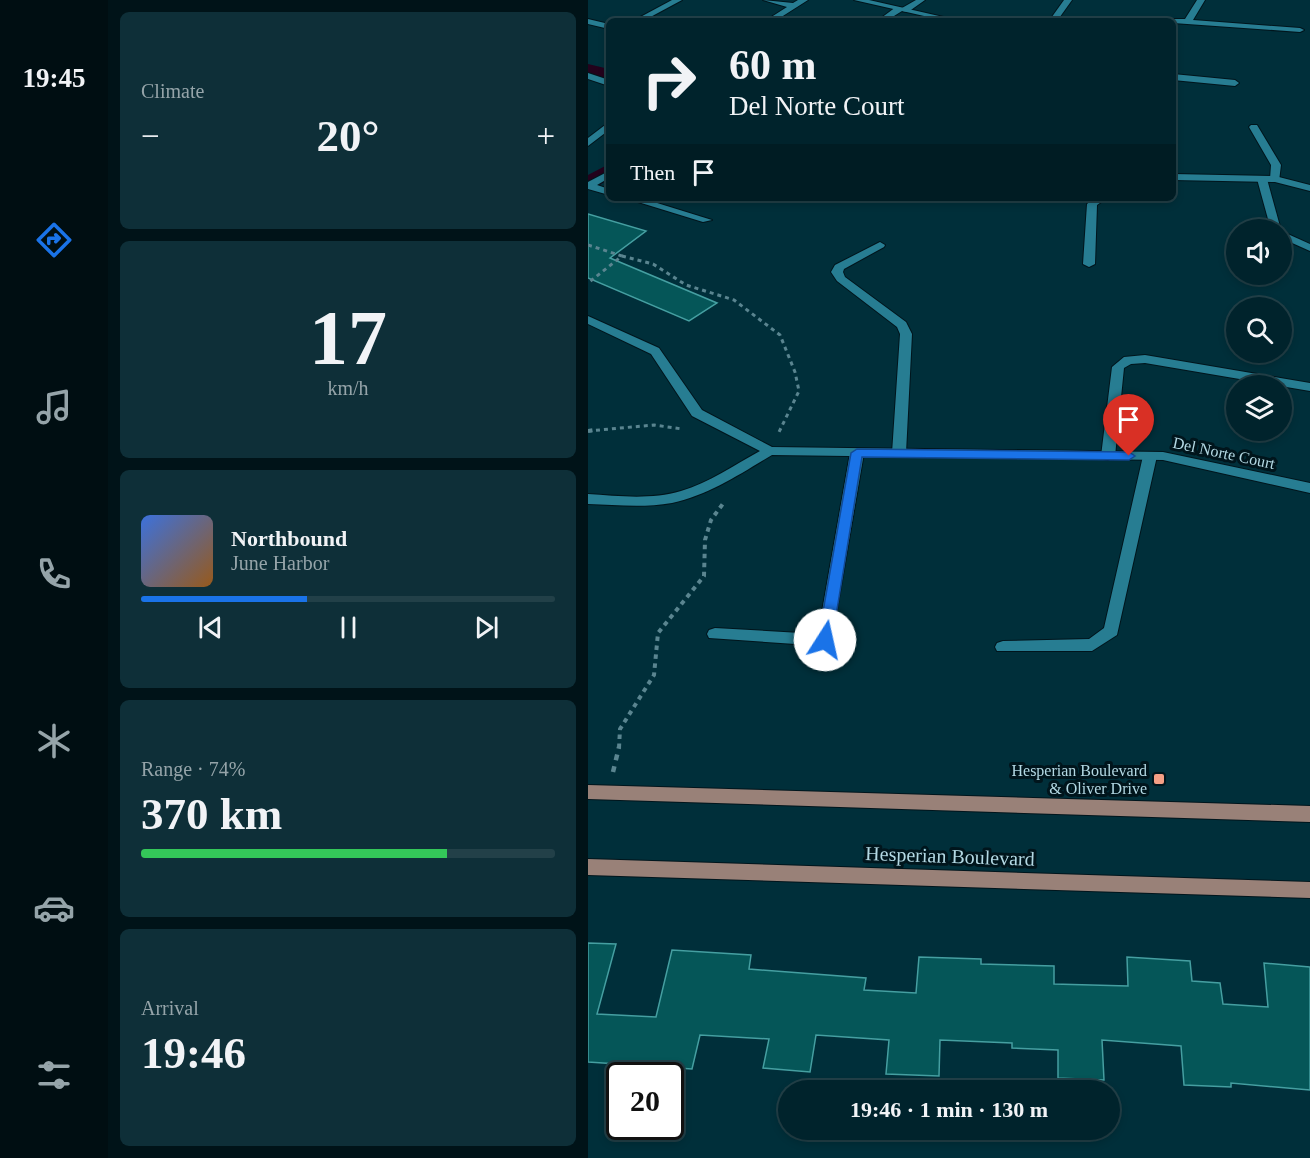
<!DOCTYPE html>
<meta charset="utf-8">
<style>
:root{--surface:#00232c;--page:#0e2f38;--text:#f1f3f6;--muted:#95a4a9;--line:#224048;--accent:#1a73e8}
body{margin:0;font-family:Georgia,serif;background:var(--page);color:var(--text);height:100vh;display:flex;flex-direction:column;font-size:22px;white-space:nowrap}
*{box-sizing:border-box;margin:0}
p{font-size:20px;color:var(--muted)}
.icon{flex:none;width:33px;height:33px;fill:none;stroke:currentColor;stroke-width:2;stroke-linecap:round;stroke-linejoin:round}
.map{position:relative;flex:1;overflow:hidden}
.side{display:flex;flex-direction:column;gap:12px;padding:12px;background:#001318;width:480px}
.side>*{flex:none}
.top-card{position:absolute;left:18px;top:18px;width:570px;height:183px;border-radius:9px;box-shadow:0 3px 9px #0003,0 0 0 2px var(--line);background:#00232c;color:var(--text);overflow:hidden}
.controls{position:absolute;left:638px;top:219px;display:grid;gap:12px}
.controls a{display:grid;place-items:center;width:66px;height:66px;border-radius:50%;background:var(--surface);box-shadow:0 3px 9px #0003,0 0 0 2px var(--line);font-size:30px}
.speed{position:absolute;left:18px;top:1062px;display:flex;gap:12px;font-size:30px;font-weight:700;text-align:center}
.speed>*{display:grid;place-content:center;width:78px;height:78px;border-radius:50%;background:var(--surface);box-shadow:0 3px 9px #0003,0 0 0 2px var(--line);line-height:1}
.speed .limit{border:3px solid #111;border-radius:9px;background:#fff;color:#111}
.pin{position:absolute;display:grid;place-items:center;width:51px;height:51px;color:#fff;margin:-62px -26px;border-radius:50% 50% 50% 0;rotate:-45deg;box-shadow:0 0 6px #0007}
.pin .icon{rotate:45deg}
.me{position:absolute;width:66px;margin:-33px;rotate:10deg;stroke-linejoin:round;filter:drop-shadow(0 0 4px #0008)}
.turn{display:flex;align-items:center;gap:21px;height:126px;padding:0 24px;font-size:27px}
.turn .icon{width:78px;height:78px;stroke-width:2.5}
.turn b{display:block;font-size:42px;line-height:51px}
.then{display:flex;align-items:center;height:57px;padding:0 24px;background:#0003;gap:12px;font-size:22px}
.big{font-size:45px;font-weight:600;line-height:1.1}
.side .card{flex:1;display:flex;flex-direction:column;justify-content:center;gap:9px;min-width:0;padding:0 21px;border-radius:9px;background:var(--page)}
.side .dial{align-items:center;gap:0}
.dial b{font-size:78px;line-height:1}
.song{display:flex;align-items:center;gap:18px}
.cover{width:72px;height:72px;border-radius:9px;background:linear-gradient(135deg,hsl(220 70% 55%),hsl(30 70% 35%))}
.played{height:6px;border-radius:3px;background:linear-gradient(90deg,var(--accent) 40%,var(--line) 40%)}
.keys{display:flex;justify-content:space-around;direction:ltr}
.heat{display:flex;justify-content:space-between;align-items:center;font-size:33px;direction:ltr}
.charge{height:9px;border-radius:4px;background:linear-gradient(90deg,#34c759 74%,var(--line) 0)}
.trip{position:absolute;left:190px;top:1080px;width:342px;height:60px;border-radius:30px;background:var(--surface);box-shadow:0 3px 9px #0003,0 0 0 2px var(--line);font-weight:600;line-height:60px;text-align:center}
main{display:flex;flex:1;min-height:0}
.menu{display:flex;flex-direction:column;width:108px;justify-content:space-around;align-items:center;background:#000e12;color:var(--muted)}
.menu .icon{width:42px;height:42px}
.menu .on{color:var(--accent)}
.menu b{font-size:27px;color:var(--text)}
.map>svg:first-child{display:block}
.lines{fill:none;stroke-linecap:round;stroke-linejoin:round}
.canal{fill:#23021c;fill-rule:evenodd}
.building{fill:#055658;stroke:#459fa1;stroke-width:1.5}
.lane-casing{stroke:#00151c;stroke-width:2}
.street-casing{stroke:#00151c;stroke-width:2}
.primary-casing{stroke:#00151c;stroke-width:2}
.path-far2{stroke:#5a8590;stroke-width:3;stroke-dasharray:4 4;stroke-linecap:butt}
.path-far1{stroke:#5a8590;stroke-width:4;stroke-dasharray:4.5 4.5;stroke-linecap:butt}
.path{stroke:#5a8590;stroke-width:4.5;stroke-dasharray:6 6;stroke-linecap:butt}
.lane{fill:#277d92;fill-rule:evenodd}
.street{fill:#277d92;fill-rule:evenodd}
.primary{fill:#998178;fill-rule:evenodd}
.route{fill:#1a73e8;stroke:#114b97;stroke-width:1.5}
.poi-dot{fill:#f39f85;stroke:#00151c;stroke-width:2}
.labels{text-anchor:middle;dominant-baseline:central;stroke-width:6;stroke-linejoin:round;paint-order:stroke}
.street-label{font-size:16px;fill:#b3d9e4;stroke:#00151c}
.poi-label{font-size:16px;fill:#b3d9e4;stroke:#00151c;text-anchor:end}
.near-street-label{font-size:20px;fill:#b3d9e4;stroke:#00151c}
</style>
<main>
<nav class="menu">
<b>19:45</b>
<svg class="icon on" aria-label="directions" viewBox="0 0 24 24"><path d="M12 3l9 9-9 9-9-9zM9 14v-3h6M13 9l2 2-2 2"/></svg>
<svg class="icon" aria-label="music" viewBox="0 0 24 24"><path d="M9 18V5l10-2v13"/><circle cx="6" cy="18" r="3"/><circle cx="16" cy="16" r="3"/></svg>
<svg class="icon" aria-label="phone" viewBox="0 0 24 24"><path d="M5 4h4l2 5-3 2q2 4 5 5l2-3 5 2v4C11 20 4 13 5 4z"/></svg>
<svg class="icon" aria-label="climate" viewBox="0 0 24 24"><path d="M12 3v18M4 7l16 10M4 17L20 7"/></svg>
<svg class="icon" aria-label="car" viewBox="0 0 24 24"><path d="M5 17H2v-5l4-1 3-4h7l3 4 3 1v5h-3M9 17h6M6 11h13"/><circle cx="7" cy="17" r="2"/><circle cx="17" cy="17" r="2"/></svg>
<svg class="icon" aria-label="filters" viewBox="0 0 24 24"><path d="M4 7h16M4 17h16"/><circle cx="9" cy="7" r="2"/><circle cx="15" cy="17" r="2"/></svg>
</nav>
<section class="side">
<div class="card"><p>Climate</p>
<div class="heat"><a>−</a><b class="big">20°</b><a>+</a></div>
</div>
<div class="card dial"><b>17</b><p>km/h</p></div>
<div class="card">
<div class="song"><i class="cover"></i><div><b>Northbound</b><p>June Harbor</p></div></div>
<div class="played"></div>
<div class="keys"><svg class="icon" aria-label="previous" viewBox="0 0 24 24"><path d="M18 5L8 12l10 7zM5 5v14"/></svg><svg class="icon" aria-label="pause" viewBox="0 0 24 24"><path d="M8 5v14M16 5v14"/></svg><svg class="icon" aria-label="next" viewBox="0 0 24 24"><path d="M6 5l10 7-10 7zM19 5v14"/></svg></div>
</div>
<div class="card"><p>Range · 74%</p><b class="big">370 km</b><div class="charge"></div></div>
<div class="card"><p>Arrival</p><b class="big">19:46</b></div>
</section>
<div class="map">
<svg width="722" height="1158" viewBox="0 0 722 1158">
<rect width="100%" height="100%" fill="#002f3a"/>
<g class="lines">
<!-- canal -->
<g class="canal">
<path d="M 0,64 L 21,69 L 21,81 L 0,75 Z"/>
<path d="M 21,164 L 21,179 L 7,188 L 0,190 L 0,175 Z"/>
</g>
</g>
<!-- building -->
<g class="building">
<path d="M 0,214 L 58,231 L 22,258 L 129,303 L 101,321 L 0,278 Z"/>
<path d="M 0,943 L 28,944 L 9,1014 L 68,1017 L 84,950 L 163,955 L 161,969 L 278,978 L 276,990 L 328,993 L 331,957 L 393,959 L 393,964 L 466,966 L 466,984 L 540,986 L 539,957 L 602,961 L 604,981 L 632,983 L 635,1004 L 680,1007 L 676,963 L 722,967 L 722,1090 L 643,1083 L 643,1087 L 596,1085 L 593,1046 L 514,1040 L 516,1080 L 470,1078 L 470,1050 L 424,1048 L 424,1043 L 352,1040 L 351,1076 L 298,1074 L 301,1040 L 228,1035 L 222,1072 L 175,1068 L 181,1039 L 112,1035 L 104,1069 L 0,1062 Z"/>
</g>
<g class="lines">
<defs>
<g id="lane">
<path d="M 328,0 L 337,0 L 320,12 L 314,11 L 298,21 L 289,21 L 308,7 L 314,8 Z"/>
<path d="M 476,0 L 484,0 L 469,21 L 461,21 Z"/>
<path d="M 609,0 L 617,0 L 605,20 L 712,28 L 716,30 L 712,32 L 585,23 L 585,21 L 538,21 L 542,19 L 597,19 Z"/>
<path d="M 0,73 L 21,80 L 21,86 L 0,79 Z"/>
<path d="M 585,74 L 647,80 L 651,83 L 647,86 L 585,80 Z"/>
<path d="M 663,125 L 669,125 L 693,165 L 691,181 L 682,179 L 683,165 L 661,127 Z"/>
<path d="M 670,177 L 679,179 L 693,230 L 683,230 L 669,179 Z"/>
<path d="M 693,231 L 722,244 L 722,251 L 693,238 Z"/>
<path d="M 292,242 L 297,245 L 296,247 L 256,269 L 255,272 L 257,277 L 318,322 L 324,334 L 318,453 L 311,457 L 304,453 L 312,334 L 309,327 L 249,281 L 243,272 L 247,265 Z"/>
<path d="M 557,355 L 722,383 L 722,391 L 557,363 L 543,364 L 536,368 L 527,456 L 520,460 L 515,459 L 513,456 L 524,367 L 536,357 Z"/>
<path d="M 269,449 L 276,453 L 243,644 L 237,646 L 121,638 L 119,634 L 121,630 L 127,628 L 230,634 L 262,453 Z"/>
<path d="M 562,452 L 569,456 L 529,635 L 504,651 L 409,651 L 407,647 L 409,643 L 415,641 L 501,639 L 516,628 L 555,456 Z"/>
</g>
<g id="street">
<path d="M 84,0 L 94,0 L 55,21 L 45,21 Z"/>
<path d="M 175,0 L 205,3 L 210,0 L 220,0 L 187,21 L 177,21 L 199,7 Z"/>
<path d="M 266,0 L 281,0 L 373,21 L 358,21 Z"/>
<path d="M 0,19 L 21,24 L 21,29 L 0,24 Z"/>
<path d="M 21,122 L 21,130 L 0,146 L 0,138 Z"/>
<path d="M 21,171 L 21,178 L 9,185 L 21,189 L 21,195 L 0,189 L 0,182 Z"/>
<path d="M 585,174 L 687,176 L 722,185 L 722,191 L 687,182 L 585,180 Z"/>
<path d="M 37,198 L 53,198 L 124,220 L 115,222 Z"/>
<path d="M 507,198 L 519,198 L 509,205 L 507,264 L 501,267 L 495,264 L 499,204 Z"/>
<path d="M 0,316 L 71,348 L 114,410 L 184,447 L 575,452 L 722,483 L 722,493 L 575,460 L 184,455 C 152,474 121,495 84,503 C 56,508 28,505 0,504 L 0,494 C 30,496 63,500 93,491 C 121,483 146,465 172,451 L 104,416 L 63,354 L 0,324 Z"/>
</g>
<g id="primary">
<path d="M 0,785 L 722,806 L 722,822 L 0,799 Z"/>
<path d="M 0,859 L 722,882 L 722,898 L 0,875 Z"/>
</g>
</defs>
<!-- lane casing -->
<use href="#lane" class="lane-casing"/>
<!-- street casing -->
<use href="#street" class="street-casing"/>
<!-- primary casing -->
<use href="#primary" class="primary-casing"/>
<!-- path-far2 -->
<g class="path-far2">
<path d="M 0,245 L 34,256 L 0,283"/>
<path d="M 34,256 L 65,264 L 98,285 L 146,300 L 192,335 L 207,372 L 211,391 L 191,432"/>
<path d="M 0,431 L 66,425 L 94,429"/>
</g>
<!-- path-far1 -->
<g class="path-far1">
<path d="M 0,431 L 6,430"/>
<path d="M 31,748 L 32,729 L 66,675 L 70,633 L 116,576 L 117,540 L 123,520 L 137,501"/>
</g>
<!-- path -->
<path class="path" d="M 25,772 L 31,747"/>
<!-- lane -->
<use href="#lane" class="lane"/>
<!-- street -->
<use href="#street" class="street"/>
<!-- primary -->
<use href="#primary" class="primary"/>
</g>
<!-- route -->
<path class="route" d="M 269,449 L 541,452 L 547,456 L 541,460 L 274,457 L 244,640 L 237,645 L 230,640 L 263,453 Z"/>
<!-- markers -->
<rect class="poi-dot" x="565" y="773" width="12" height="12" rx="3"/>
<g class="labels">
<!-- street labels -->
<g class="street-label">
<text transform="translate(636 453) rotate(12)">Del Norte Court</text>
</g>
<!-- poi labels -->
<g class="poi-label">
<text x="559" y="770">Hesperian Boulevard<tspan x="559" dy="18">&amp; Oliver Drive</tspan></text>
</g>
<!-- near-street labels -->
<g class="near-street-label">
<text transform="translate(362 856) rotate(2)">Hesperian Boulevard</text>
</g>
</g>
</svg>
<div class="controls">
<a><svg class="icon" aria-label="sound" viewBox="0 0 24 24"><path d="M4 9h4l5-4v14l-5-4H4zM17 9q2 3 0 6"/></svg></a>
<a><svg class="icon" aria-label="search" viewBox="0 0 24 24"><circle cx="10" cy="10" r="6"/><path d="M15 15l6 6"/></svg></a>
<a><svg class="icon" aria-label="layers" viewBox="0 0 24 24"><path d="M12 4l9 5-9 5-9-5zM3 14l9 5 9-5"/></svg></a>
</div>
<div class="speed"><div class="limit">20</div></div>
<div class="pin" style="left:541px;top:456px;background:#d93025"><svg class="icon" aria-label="arrive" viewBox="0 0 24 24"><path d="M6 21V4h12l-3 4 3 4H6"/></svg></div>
<svg class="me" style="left:237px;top:640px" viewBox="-20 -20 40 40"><circle r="19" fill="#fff"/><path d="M0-13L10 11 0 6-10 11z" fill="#1a73e8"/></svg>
<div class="trip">19:46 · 1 min · 130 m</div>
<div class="top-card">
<div class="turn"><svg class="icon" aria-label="right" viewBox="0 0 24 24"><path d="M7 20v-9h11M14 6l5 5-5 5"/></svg><div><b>60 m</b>Del Norte Court</div></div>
<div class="then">Then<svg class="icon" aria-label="arrive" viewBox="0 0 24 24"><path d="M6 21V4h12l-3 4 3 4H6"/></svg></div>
</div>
</div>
</main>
